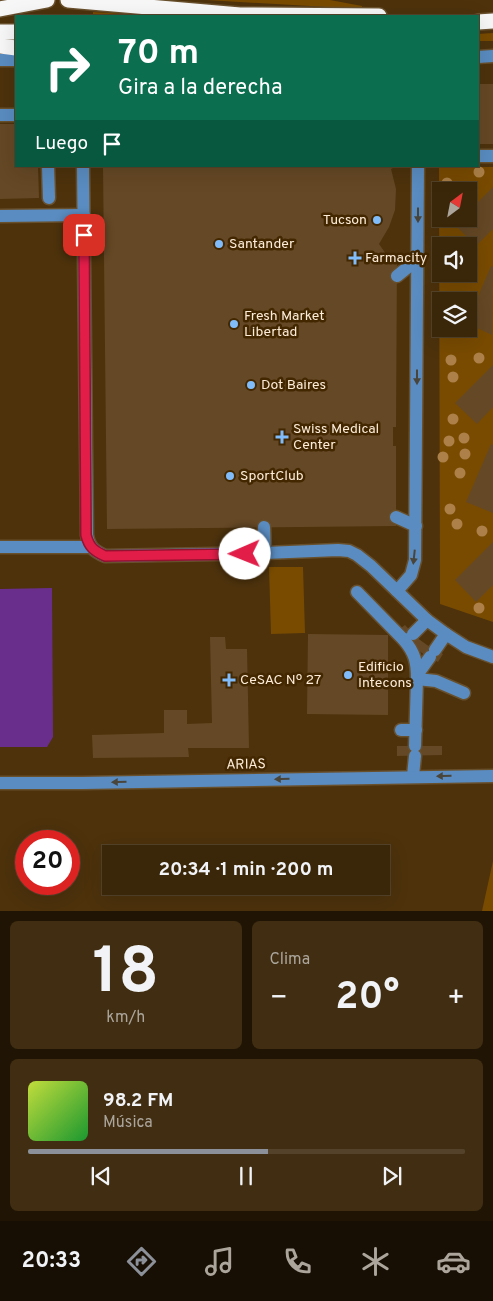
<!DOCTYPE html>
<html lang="es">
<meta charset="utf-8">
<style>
:root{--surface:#3a2609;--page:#412e12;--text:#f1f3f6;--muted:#aba59c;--line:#54432a;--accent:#8c9099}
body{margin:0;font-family:Overpass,sans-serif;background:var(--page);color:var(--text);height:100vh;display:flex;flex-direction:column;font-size:19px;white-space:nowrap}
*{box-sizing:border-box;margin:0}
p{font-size:16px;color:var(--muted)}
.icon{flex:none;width:28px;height:28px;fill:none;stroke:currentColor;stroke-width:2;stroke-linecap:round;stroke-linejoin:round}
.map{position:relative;height:911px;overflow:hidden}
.drawer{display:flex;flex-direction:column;gap:10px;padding:10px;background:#201505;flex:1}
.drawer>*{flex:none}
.guide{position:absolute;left:15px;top:15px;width:464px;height:152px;border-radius:0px;box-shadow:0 5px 20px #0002,0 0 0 1px var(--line);background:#0b6e4f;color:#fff;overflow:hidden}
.needle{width:32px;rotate:32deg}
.controls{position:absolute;left:432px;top:182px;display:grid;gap:10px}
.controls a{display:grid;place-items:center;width:45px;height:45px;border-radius:0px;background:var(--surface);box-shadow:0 5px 20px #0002,0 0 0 1px var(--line);font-size:25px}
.speed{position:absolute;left:15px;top:830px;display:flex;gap:10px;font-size:25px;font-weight:700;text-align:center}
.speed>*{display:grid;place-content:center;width:65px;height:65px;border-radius:50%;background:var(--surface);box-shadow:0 5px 20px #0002,0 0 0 1px var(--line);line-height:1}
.speed .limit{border:8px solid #d22;background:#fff;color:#111}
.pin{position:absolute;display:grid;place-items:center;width:42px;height:42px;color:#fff;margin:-21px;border-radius:10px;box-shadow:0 2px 8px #0006}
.me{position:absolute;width:55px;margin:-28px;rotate:269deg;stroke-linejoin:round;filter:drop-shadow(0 0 4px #0008)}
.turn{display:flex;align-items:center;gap:18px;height:105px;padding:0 20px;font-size:22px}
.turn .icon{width:65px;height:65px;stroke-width:2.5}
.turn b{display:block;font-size:35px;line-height:42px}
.then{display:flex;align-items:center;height:48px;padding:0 20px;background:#0003;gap:10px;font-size:19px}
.big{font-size:38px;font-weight:700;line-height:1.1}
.drawer .widget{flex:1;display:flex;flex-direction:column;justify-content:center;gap:8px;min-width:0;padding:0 18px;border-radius:8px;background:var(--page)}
.drawer .dial{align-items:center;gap:0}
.dial b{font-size:65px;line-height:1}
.song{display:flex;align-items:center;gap:15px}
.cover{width:60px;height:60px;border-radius:8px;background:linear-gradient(135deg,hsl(70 70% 55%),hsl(130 70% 35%))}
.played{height:5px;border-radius:2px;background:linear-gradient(90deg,var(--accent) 55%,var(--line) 55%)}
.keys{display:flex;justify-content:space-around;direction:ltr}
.heat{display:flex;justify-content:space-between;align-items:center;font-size:28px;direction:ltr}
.drawer .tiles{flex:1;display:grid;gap:10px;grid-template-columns:1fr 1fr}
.widget:last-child{grid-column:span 2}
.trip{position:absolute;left:102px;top:845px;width:288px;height:50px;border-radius:0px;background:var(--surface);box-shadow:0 5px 20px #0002,0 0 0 1px var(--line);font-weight:700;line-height:50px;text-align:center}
.tabs{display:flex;height:80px;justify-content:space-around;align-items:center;background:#170f04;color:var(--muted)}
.tabs .icon{width:35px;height:35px}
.tabs .on{color:var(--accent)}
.tabs b{font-size:22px;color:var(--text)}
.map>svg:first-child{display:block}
.green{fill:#794b00;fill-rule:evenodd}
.water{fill:#692e8c}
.building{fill:#654825}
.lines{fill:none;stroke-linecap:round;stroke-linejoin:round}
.minor-casing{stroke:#69502d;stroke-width:15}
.highway-casing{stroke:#69502d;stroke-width:18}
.minor{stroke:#5a8cc1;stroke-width:12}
.highway{stroke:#f7f7f7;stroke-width:15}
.tree{fill:#ac8048}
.oneway{fill:#49453b}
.route-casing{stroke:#92132f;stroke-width:12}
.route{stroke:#e11d48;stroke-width:9}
.poi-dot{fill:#81bcfa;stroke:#422701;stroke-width:2}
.labels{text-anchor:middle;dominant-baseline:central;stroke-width:5;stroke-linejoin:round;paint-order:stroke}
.poi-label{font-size:14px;fill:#fdecd8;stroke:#422701;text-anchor:start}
.street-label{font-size:14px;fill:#fdecd8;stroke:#422701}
</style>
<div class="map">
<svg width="493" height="911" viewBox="0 0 493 911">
<rect width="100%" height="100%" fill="#4d320c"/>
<!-- green -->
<g class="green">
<path d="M 206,0 L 330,0 L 362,6 L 362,9 Z"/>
<path d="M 93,12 L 158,16 L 93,16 Z"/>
<path d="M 493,33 L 493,41 L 478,41 L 478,34 Z"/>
<path d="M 439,167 L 493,167 L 493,622 L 440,604 ZM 441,191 L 469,191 L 469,219 L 441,219 ZM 441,246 L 469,246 L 469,274 L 441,274 ZM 441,301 L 469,301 L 469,329 L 441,329 Z"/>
<path d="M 269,567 L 303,567 L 305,633 L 271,634 Z"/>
<path d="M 493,861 L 493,911 L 482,911 Z"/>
</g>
<!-- water -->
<path class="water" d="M 52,588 L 53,737 L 47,747 L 0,747 L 0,589 Z"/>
<!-- building -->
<g class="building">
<rect x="478" y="84" width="15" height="60"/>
<path d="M 0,124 L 16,124 L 16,166 L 38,166 L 39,198 L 0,199 Z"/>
<path d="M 103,166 L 397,166 L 391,169 L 396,189 L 395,210 L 389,227 L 379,244 L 391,261 L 397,254 L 396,427 L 393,427 L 393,446 L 396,446 L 396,526 L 107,529 Z"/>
<path d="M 493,187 L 493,229 L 476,246 L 455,225 L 461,219 L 469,219 L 469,211 Z"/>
<path d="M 491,266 L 493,267 L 492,335 L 469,324 L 469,317 Z"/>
<path d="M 493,365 L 493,407 L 477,424 L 455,403 Z"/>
<path d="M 491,444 L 493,445 L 493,513 L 466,502 Z"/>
<path d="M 493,542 L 493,585 L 476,602 L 455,580 Z"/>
<path d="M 405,625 L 416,637 L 427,645 L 443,654 L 438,662 L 422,653 L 411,644 L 397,631 Z"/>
<path d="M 308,634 L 388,635 L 388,715 L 307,714 Z"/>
<path d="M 210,637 L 225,637 L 226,649 L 247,649 L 249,748 L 188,748 L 189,757 L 93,758 L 92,735 L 164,733 L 164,710 L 187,710 L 187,724 L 212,723 Z"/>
<path d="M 397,746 L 442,746 L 442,755 L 397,756 Z"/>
</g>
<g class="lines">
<defs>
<g id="minor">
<path d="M 478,57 L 493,56"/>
<path d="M 0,60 L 16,60"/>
<path d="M 0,115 L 16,115"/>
<path d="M 478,156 L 493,156"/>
<path d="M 48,166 L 49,198"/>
<path d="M 83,166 L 87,535 C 89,547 94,551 105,556 L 265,553 L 338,550 L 349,551 L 357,555 L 371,566 L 427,620 L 446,634 L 466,647 L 493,657"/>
<path d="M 0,216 L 84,215"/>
<path d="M 397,276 L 418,259"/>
<path d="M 396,517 L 416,526"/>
<path d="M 264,527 L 265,553"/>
<path d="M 0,547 L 91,547"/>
<path d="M 397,591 L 411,575 L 415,560 L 418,166"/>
<path d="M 357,592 L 404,640 L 405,639"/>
<path d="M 413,634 L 427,620"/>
<path d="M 404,640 C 415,653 417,662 417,679 L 436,681 L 464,693"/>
<path d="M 435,650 L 446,634"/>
<path d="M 401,730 L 416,730"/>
<path d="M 415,746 L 417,679 L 420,671 L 430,657"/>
<path d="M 413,776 L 415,756"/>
<path d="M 0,783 L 83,783 L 493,776"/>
</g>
<g id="highway">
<path d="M 68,0 L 240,15 L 379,16"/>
<path d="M 0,9 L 47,0"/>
<path d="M 478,22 L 493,21"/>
<path d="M 0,32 L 16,32"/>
<path d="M 0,46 L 16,48"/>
</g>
</defs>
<!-- minor casing -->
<use href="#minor" class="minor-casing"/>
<!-- highway casing -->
<use href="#highway" class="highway-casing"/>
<!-- minor -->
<use href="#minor" class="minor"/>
<!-- highway -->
<use href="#highway" class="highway"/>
</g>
<!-- trees -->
<g class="tree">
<circle cx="479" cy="172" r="5.5"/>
<circle cx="447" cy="183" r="5.5"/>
<circle cx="479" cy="358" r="5.5"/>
<circle cx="451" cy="360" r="5.5"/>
<circle cx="453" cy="377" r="5.5"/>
<circle cx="453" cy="419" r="5.5"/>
<circle cx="464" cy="438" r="5.5"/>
<circle cx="449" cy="441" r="5.5"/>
<circle cx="465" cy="454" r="5.5"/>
<circle cx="443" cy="457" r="5.5"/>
<circle cx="460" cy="473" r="5.5"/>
<circle cx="450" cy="509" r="5.5"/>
<circle cx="457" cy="524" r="5.5"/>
<circle cx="482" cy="531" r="5.5"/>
<circle cx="479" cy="608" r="5.5"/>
</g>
<!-- one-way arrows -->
<defs><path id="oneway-solid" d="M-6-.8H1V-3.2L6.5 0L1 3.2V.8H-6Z" transform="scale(1.25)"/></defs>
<g class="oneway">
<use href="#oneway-solid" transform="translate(418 215) rotate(90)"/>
<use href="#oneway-solid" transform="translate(417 377) rotate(90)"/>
<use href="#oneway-solid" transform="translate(414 557) rotate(96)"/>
<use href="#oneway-solid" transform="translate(444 776) rotate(179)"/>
<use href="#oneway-solid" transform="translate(282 779) rotate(179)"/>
<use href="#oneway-solid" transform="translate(119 782) rotate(179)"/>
</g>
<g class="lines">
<defs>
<path id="route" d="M 84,235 L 86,535 C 89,547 94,551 105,556 L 245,554"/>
</defs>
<!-- route casing -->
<use href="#route" class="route-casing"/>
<!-- route -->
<use href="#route" class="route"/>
</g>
<!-- markers -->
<g class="poi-dot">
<circle cx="377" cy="220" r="5"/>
<circle cx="219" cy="244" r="5"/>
<path d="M352.5 250.5h5v5h5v5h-5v5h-5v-5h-5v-5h5z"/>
<circle cx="234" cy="324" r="5"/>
<circle cx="251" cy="385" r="5"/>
<path d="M279.5 429.5h5v5h5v5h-5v5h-5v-5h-5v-5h5z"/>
<circle cx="230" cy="476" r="5"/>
<circle cx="348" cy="675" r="5"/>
<path d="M226.5 672.5h5v5h5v5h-5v5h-5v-5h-5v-5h5z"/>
</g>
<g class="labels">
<!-- poi labels -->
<g class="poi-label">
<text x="367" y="220" text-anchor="end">Tucson</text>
<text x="229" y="244">Santander</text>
<text x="365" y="258">Farmacity</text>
<text x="244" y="316">Fresh Market<tspan x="244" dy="16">Libertad</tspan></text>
<text x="261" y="385">Dot Baires</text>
<text x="293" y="429">Swiss Medical<tspan x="293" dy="16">Center</tspan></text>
<text x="240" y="476">SportClub</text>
<text x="358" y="667">Edificio<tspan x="358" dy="16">Intecons</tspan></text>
<text x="240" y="680">CeSAC Nº 27</text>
</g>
<!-- street labels -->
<g class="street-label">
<text transform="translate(246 765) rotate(-1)">ARIAS</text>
</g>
</g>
</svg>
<div class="controls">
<a><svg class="needle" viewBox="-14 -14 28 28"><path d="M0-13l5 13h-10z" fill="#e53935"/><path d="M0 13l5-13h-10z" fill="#aba59c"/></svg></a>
<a><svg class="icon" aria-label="sound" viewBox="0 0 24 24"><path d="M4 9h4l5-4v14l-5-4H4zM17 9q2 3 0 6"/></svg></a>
<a><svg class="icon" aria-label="layers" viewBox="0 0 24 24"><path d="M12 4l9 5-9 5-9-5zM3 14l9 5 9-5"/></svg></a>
</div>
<div class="speed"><div class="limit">20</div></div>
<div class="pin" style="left:84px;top:235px;background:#d93025"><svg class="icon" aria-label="arrive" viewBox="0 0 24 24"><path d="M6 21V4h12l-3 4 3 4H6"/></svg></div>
<svg class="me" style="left:245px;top:554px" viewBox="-20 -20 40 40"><circle r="19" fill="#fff"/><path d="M0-13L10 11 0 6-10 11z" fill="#e11d48"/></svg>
<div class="trip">20:34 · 1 min · 200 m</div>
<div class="guide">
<div class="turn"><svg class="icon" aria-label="right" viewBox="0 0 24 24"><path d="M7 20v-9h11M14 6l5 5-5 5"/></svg><div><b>70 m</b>Gira a la derecha</div></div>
<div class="then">Luego<svg class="icon" aria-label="arrive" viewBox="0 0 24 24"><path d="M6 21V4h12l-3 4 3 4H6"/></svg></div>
</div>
</div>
<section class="drawer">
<div class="tiles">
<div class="widget dial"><b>18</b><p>km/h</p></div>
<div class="widget"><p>Clima</p>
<div class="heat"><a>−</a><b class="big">20°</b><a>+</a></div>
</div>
<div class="widget">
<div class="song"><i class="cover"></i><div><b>98.2 FM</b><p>Música</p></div></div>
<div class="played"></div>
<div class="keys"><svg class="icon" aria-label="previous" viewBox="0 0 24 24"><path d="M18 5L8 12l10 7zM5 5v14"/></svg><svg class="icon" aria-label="pause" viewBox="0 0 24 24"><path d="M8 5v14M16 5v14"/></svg><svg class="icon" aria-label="next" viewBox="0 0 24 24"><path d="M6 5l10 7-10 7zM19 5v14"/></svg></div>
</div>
</div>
</section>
<nav class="tabs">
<b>20:33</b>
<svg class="icon on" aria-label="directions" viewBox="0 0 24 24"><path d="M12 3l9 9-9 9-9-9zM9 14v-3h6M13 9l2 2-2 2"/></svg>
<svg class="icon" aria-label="music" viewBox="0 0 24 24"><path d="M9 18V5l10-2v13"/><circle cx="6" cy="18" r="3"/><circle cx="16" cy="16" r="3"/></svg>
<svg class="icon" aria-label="phone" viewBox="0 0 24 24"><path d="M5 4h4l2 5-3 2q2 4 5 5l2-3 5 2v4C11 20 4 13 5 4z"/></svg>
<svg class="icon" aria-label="climate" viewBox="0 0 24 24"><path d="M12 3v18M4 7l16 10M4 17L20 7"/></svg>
<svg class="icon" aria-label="car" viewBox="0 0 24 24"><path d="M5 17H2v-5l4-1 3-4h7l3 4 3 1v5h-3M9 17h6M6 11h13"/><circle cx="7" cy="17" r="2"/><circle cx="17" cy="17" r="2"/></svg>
</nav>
